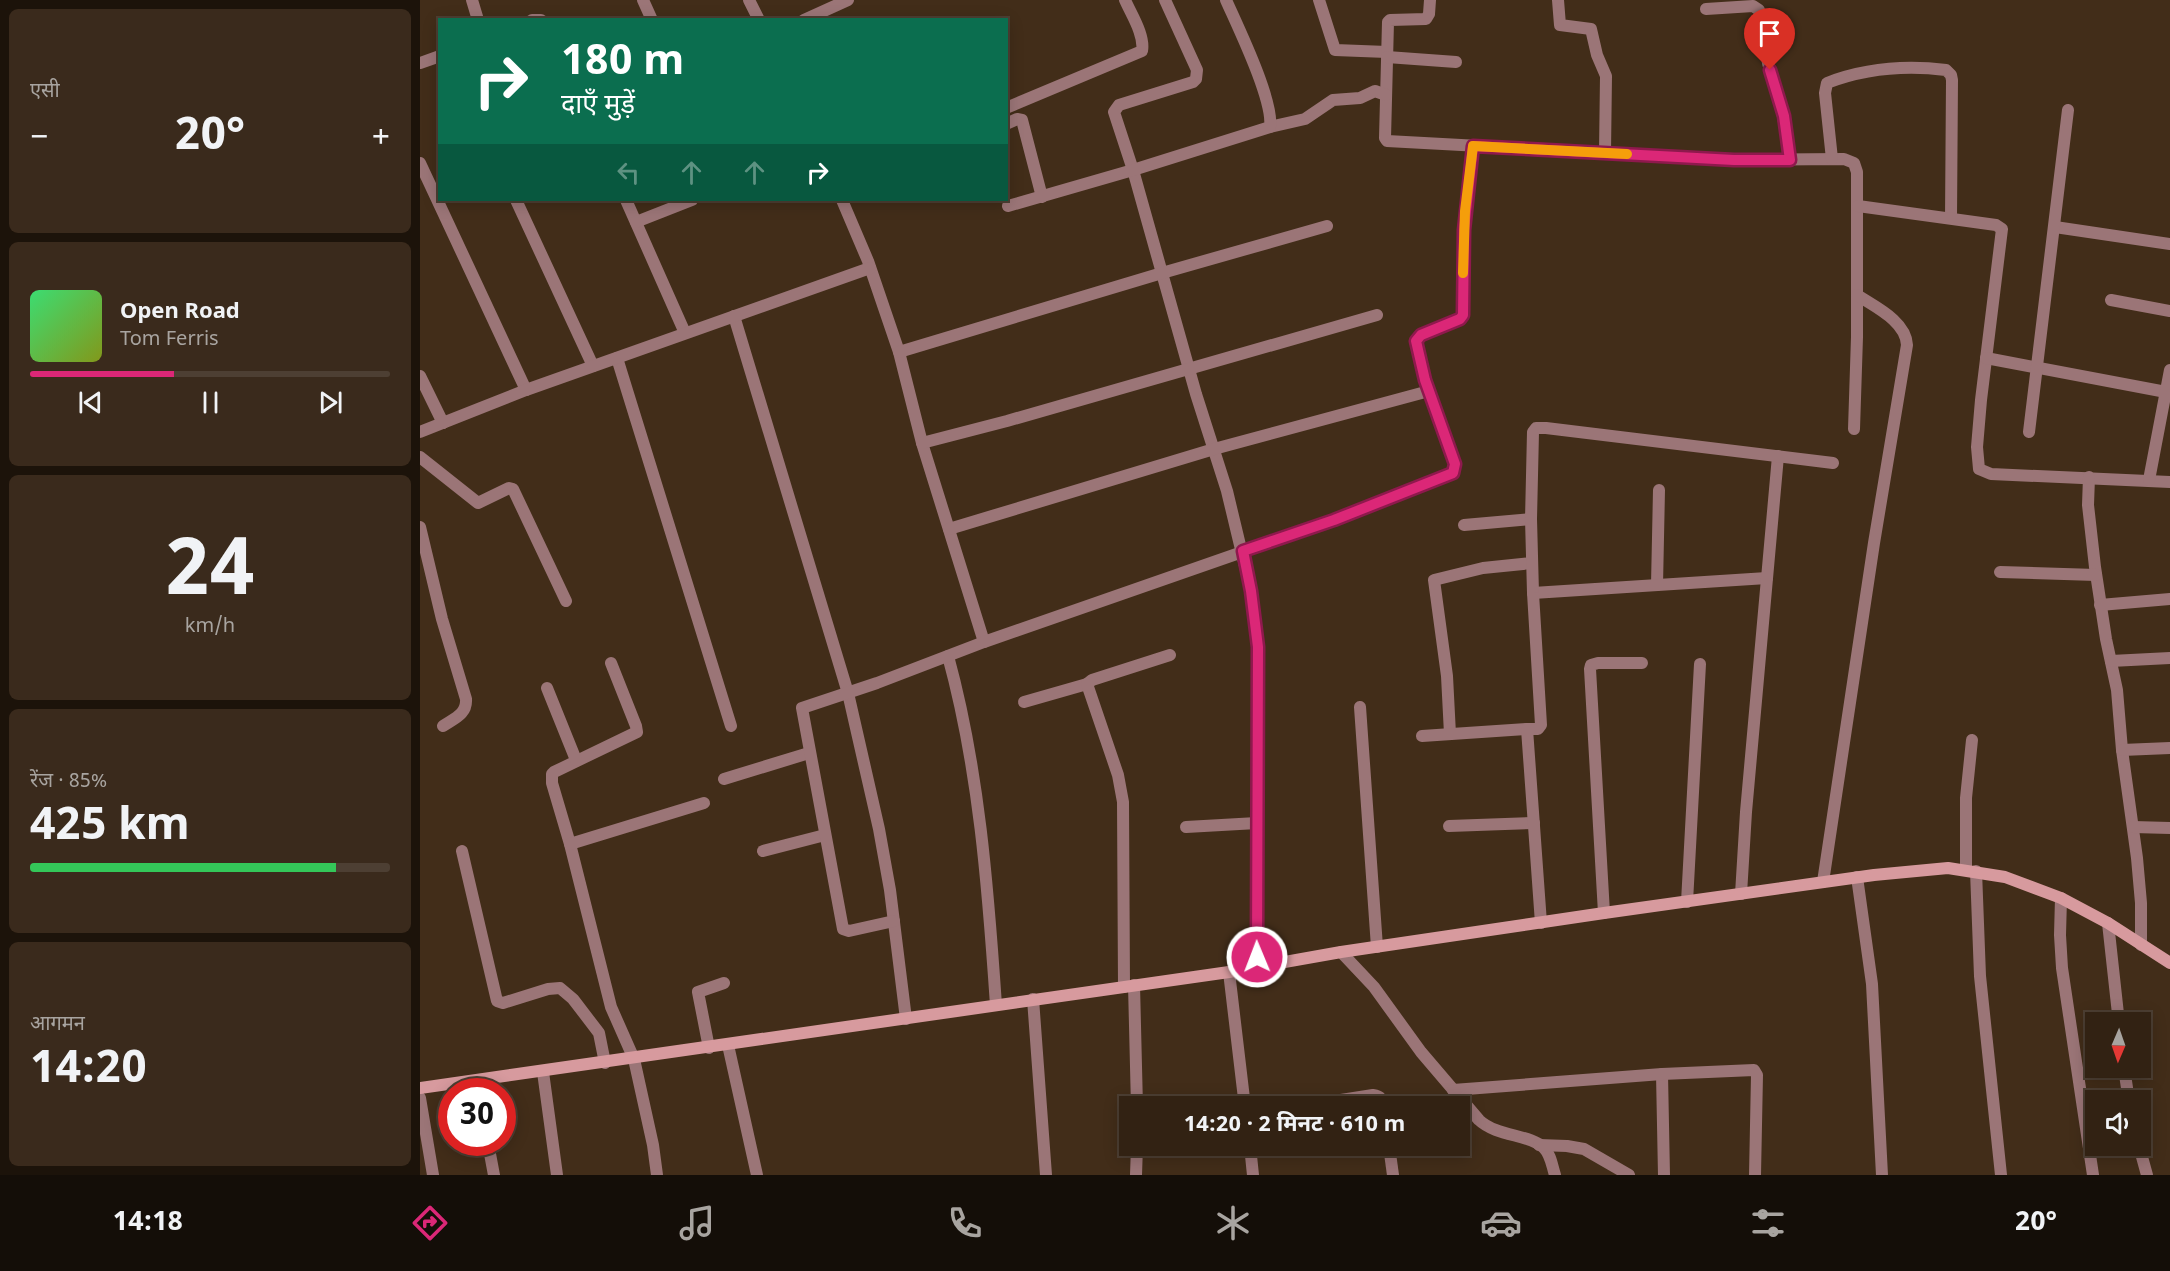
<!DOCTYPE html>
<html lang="hi">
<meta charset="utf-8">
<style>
:root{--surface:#322213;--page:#3a2a1c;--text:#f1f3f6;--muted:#a8a4a0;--line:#4d3f33;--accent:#db2777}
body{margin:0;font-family:Georgia,"Noto Sans Devanagari",serif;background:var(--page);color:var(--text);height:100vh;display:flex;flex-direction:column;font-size:22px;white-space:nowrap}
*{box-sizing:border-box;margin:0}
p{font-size:20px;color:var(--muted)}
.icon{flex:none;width:33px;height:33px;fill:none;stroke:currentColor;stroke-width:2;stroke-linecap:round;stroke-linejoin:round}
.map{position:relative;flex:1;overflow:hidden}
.panel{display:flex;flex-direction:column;gap:9px;padding:9px;background:#1c130a;width:420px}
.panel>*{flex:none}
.top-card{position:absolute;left:18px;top:18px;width:570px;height:183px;border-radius:0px;box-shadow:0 3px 15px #0003,0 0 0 2px var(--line);background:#0b6e4f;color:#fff;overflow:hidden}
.needle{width:39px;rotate:182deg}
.tools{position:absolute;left:1665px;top:1012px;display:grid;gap:12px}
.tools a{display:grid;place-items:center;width:66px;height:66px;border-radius:0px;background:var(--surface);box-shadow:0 3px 15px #0003,0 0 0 2px var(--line);font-size:30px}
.speed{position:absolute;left:18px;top:1078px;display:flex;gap:12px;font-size:30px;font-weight:700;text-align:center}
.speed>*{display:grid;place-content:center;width:78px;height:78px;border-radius:50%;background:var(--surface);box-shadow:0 3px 15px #0003,0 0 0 2px var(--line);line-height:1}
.speed .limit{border:9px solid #d22;background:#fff;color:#111}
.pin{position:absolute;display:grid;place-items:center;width:51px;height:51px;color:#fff;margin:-62px -26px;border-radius:50% 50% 50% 0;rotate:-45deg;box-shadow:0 0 6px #0007}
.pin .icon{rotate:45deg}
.me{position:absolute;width:66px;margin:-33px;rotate:359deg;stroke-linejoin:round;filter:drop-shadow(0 0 4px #0008)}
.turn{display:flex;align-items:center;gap:21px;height:126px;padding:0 24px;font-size:27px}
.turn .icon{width:78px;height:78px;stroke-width:2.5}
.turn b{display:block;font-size:42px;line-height:51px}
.lanes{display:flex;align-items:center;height:57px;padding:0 24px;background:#0003;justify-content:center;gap:30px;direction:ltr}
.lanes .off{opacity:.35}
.big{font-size:45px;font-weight:700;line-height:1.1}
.panel .tile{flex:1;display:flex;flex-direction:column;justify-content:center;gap:9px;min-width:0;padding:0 21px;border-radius:9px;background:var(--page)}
.panel .dial{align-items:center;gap:0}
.dial b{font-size:78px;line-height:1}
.song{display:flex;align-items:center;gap:18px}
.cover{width:72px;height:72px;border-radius:9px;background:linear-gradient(135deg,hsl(140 70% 55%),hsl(70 70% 35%))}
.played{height:6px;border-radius:3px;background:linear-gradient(90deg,var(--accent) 40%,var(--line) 40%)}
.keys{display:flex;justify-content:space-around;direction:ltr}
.heat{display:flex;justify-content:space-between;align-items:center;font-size:33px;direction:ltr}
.charge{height:9px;border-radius:4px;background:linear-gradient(90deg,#34c759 85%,var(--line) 0)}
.trip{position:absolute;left:699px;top:1096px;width:351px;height:60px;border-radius:0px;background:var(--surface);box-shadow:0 3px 15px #0003,0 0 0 2px var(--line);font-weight:700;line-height:60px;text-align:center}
.dock{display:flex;height:96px;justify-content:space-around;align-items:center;background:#140e08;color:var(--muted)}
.dock .icon{width:42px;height:42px}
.dock .active{color:var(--accent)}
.dock b{font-size:27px;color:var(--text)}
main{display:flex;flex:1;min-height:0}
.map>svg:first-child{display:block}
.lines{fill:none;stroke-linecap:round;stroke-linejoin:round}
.street{stroke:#9b7577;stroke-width:12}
.secondary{stroke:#d79a9e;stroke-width:12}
.route-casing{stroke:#8e194d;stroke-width:15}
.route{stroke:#db2777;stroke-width:10}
.slow{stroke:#f59e0b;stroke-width:10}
</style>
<main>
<section class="panel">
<div class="tile"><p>एसी</p>
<div class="heat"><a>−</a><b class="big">20°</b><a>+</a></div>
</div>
<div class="tile">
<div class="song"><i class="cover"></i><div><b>Open Road</b><p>Tom Ferris</p></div></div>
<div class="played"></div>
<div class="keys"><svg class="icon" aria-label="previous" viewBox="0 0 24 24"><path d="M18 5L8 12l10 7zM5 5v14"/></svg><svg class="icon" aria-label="pause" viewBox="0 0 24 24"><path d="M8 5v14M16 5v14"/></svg><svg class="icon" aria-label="next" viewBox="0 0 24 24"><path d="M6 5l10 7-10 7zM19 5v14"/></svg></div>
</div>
<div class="tile dial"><b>24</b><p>km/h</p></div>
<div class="tile"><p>रेंज · 85%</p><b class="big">425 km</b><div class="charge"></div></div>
<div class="tile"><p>आगमन</p><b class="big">14:20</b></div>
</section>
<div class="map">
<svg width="1750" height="1175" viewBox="0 0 1750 1175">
<rect width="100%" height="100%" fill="#422d19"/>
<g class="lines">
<!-- street -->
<g class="street">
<path d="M 52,0 L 58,20"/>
<path d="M 223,0 L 232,20"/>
<path d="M 329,0 L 339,20"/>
<path d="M 745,0 L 777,70 L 776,79 L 773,82 L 699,105 L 694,112 L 713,170 L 776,394 L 807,491 L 831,591 L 838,647 L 839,678 L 837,732 L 838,966"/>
<path d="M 899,0 L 915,50 L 967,52"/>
<path d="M 1010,0 L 1009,14 L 1006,19 L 970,20 L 968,22 L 965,138 L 967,141 L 1314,160 L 1424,159 L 1434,163 L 1437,172 L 1437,337 L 1434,429"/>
<path d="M 1138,0 L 1140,25 L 1171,29 L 1177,55 L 1186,76 L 1185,152"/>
<path d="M 1286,9 L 1333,6 L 1339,10 L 1348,63 L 1363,116 L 1370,160"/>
<path d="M 112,20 L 121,20"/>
<path d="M 384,20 L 428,0"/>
<path d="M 967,57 L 1036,62"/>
<path d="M 0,63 L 20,56"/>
<path d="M 586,108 L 722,51 C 725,35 711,14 705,0"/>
<path d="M 586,124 L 597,119 L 602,120 L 622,197"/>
<path d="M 850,127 L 885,119 L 913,100 L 940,98 L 955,91 L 966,95"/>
<path d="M 1412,159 L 1405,93 L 1407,83 C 1446,68 1485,65 1526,70 L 1531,75 L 1532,80 L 1531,218"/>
<path d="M 0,163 L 106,390"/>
<path d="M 96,200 L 173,366"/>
<path d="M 206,200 L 265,333"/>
<path d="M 422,200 L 448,261 L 479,352 L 502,443 L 564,642"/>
<path d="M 588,206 L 713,170 L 850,127 C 854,101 818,27 806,0"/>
<path d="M 1438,206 L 1576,225 L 1582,229 L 1561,400 L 1557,447 L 1559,469 L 1571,474 L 1750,482"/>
<path d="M 216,222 L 272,200"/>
<path d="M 1635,227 L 1750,244"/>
<path d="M 1691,300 L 1750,311"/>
<path d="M 314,316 L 428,693 L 459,829 L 470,890 L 486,1019"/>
<path d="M 479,352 L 742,273 L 907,226"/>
<path d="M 197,358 L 311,726"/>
<path d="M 1566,358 L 1746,392"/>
<path d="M 0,376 L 23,423"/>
<path d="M 0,432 L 106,390 L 450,268"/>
<path d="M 1609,432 L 1648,110"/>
<path d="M 502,443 L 587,421 L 957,315"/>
<path d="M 0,457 L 58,503 L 89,488 L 93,489 L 146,601"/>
<path d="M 1669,477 L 1668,505 L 1675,567 L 1686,639 L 1697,690 L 1702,750 L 1717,858 L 1721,903 L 1721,945"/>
<path d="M 1729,480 L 1750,370"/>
<path d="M 1044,525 L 1111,519"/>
<path d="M 0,527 L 22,619 L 46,699 C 47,714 35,718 23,726"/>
<path d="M 529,529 L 794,449 L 1009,391"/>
<path d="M 1580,572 L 1676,575"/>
<path d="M 1237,585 L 1239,490"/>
<path d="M 1113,593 L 1347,578"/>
<path d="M 1680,605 L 1750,599"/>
<path d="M 528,656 C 559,769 568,888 576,1005"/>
<path d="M 1691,661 L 1750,658"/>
<path d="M 191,663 L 216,726 L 217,732 L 134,772 L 132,774 L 132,783 L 150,844 L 191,1007 L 214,1059 L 233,1145 L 237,1175"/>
<path d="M 127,688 L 156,760"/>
<path d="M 604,702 L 667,684"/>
<path d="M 940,707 L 957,947"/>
<path d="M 1030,734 L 1027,676 L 1014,580 L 1063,568 L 1112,563"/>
<path d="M 1002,736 L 1107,729"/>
<path d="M 1702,750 L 1750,748"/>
<path d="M 304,779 L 389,753"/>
<path d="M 1029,826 L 1114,823"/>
<path d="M 766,827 L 837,823"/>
<path d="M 1713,827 L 1750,828"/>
<path d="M 150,844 L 284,803"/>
<path d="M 42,851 L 77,1001 L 83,1003 L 128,989 L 140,988 L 153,999 L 179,1033 L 185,1063"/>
<path d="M 343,851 L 405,835"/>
<path d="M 1546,870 L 1546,798 L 1552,740"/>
<path d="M 1556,871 L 1560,976 L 1581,1175"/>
<path d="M 1437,877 L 1452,984 L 1462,1175"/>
<path d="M 1403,882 L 1454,543 L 1487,345 C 1486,321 1455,307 1437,295"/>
<path d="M 1321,894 L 1326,812 L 1358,456"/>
<path d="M 1641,898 L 1640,935 L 1642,968 L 1673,1175"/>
<path d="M 1267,902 L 1280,664"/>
<path d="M 1184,913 L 1170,669 L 1171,665 L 1178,663 L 1222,663"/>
<path d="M 474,921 L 429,931 L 423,929 L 382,708 L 457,683 L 564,642 L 914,520 L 1033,473 L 1035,464 L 1005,380 L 996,341 L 1001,335 L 1039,319 L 1043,314 L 1044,230 L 1053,146"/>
<path d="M 1121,923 L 1107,729 L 1118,729 L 1121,725 L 1113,593 L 1111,519 L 1113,432 L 1116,428 L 1126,428 L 1413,463"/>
<path d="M 1688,923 L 1699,1023"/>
<path d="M 921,952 L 954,987 L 1001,1052 L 1059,1120 C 1077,1137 1110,1134 1124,1148 C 1131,1155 1132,1166 1135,1175"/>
<path d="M 809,972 L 825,1107"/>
<path d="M 714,985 L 717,1107"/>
<path d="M 704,987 L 703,802 L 698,775 L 667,684 L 672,680 L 750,655"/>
<path d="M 613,999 L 626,1175"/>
<path d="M 308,1045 L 337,1175"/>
<path d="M 289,1048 L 278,992 L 304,983"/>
<path d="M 1704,1068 L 1709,1101"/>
<path d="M 123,1072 L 137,1175"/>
<path d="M 1242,1074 L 1244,1175"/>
<path d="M 57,1081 L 59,1092"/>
<path d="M 1033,1090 L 1242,1074 L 1334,1070 L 1337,1075 L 1335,1175"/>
<path d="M 0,1098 L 13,1175"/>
<path d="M 876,1107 L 953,1095 C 961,1096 962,1099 964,1107"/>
<path d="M 68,1143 L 74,1175"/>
<path d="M 1119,1145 L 1147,1146 L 1164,1149 L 1209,1175"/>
<path d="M 830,1146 L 833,1175"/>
<path d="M 969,1146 L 973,1175"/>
<path d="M 1719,1146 L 1727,1175"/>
<path d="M 716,1175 L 717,1146"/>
</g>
<!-- secondary -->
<path class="secondary" d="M 0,1088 L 809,972 L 921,952 L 1184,913 L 1454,875 L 1528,868 L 1585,877 L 1641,898 L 1688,923 L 1750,963"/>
</g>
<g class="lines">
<defs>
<path id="route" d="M 837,957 L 838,647 L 831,591 L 823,551 L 914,520 L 1033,473 L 1035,464 L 1005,380 L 996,341 L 1001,335 L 1040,319 L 1043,315 L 1044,230 L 1053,146 L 1314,160 L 1370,160 L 1364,116 L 1350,70"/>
</defs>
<!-- route casing -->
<use href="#route" class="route-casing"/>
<!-- route -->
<use href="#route" class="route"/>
<!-- slow -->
<path class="slow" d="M 1043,273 L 1045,211 L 1053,146 L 1207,154"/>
</g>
</svg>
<div class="tools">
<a><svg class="needle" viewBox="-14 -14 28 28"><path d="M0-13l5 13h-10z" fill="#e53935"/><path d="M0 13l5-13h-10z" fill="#a8a4a0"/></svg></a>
<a><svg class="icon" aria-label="sound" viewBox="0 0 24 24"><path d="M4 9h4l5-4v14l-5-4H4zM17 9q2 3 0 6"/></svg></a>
</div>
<div class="speed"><div class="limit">30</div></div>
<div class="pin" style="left:1350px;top:70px;background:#d93025"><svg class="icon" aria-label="arrive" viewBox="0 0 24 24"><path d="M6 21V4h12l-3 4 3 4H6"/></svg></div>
<svg class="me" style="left:837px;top:957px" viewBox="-20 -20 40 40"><circle r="17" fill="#db2777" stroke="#fff" stroke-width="3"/><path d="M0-11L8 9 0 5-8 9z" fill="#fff"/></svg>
<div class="trip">14:20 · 2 मिनट · 610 m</div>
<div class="top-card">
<div class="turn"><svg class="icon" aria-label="right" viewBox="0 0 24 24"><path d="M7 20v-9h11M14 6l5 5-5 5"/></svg><div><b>180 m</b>दाएँ मुड़ें</div></div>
<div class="lanes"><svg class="icon off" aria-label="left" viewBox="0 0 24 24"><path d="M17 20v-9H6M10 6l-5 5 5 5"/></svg><svg class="icon off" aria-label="ahead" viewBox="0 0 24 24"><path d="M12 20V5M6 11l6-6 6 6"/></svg><svg class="icon off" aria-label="ahead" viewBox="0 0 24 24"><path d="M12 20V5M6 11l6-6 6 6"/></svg><svg class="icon" aria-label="right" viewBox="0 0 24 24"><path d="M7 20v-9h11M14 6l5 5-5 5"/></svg></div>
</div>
</div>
</main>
<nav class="dock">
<b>14:18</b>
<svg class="icon active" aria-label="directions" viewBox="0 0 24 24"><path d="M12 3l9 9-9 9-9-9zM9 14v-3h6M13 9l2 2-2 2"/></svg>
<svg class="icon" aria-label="music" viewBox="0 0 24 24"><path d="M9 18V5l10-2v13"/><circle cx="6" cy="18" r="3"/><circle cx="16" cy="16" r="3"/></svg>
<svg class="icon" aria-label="phone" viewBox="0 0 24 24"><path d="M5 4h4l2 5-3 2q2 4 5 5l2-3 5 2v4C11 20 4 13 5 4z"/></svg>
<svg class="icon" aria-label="climate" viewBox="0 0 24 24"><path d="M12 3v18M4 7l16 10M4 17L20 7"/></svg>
<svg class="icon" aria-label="car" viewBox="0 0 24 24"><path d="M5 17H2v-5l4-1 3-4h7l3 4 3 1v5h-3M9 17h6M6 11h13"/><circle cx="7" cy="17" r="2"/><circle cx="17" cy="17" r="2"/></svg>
<svg class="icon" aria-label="filters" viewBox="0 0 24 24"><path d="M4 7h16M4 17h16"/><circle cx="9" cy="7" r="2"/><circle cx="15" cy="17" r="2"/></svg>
<b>20°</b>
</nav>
